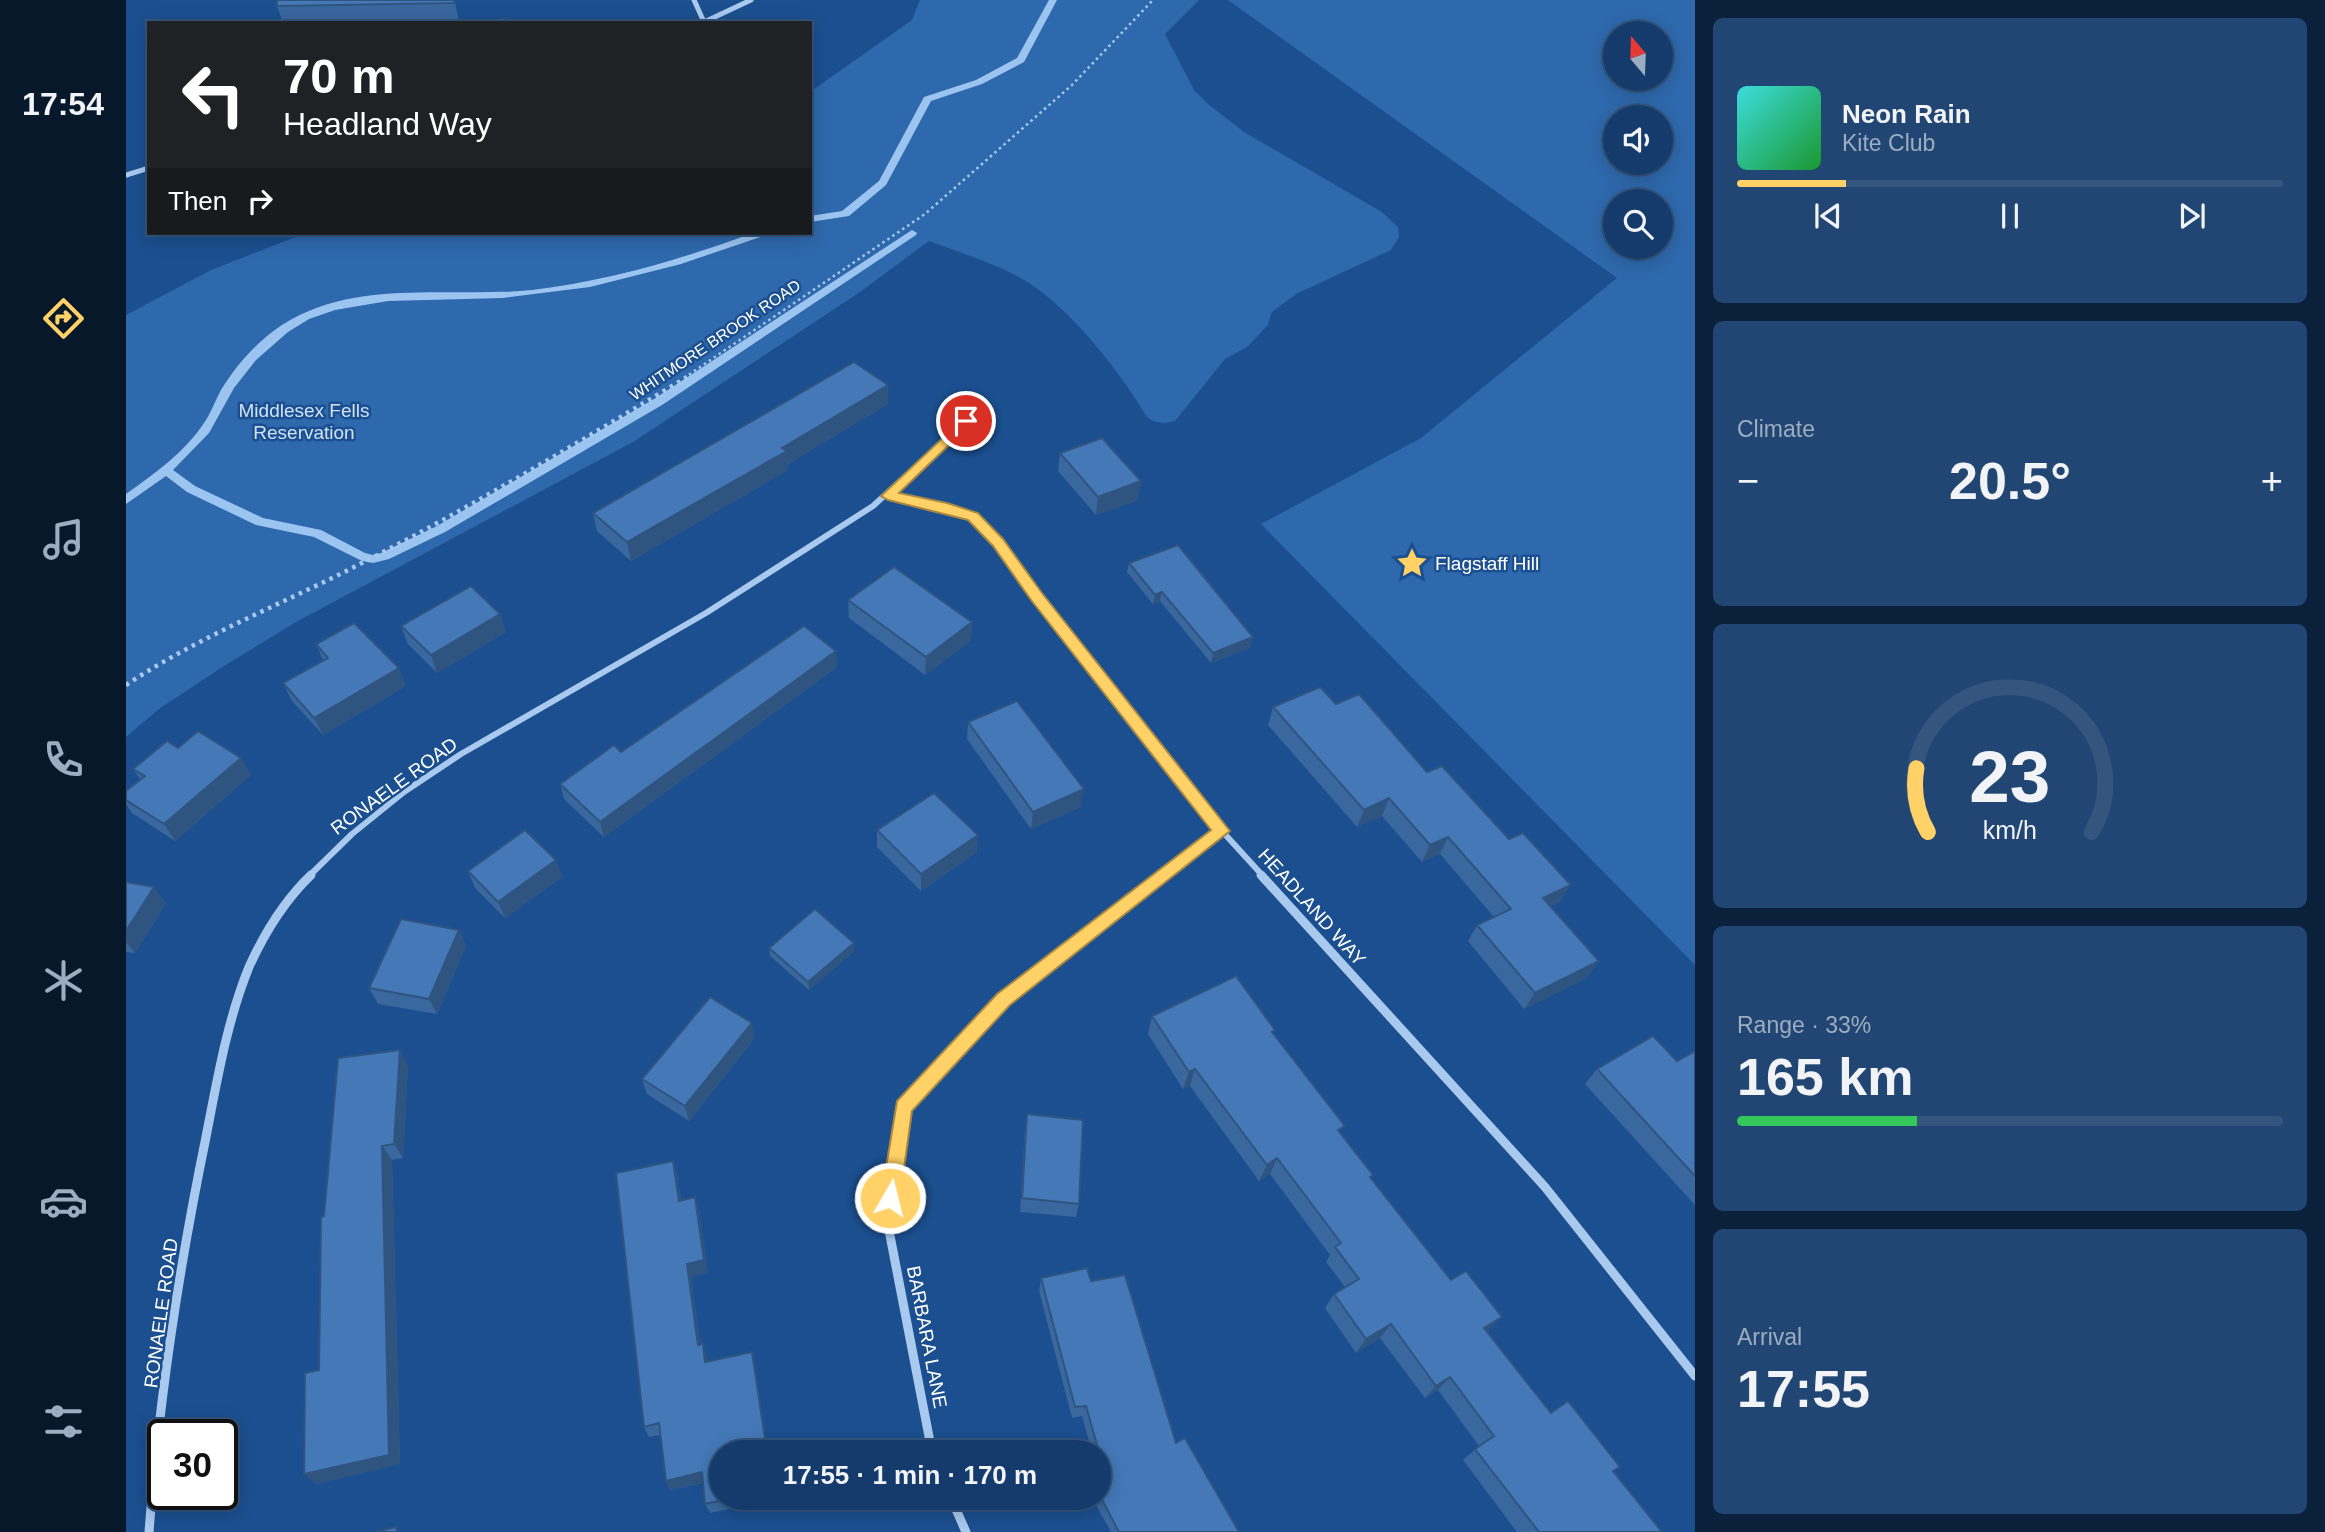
<!DOCTYPE html>
<meta charset="utf-8">
<style>
:root{--surface:#143b6b;--page:#214673;--text:#f1f3f6;--muted:#9dadc1;--line:#33557e;--accent:#ffd166}
body{margin:0;font-family:Arial,sans-serif;background:var(--page);color:var(--text);height:100vh;display:flex;flex-direction:column;font-size:26px;white-space:nowrap}
*{box-sizing:border-box;margin:0}
p{font-size:23px;color:var(--muted)}
.icon{flex:none;width:38px;height:38px;fill:none;stroke:currentColor;stroke-width:2;stroke-linecap:round;stroke-linejoin:round}
.map{position:relative;flex:1;overflow:hidden}
.side{display:flex;flex-direction:column;gap:18px;padding:18px;background:#0b203b;width:630px}
.side>*{flex:none}
.top-card{position:absolute;left:21px;top:21px;width:665px;height:214px;border-radius:0px;box-shadow:0 4px 18px #0003,0 0 0 2px var(--line);background:#202124;color:#fff;overflow:hidden}
.needle{width:46px;rotate:341deg}
.tools{position:absolute;left:1477px;top:21px;display:grid;gap:14px}
.tools a{display:grid;place-items:center;width:70px;height:70px;border-radius:50%;background:var(--surface);box-shadow:0 4px 18px #0003,0 0 0 2px var(--line);font-size:35px}
.speed{position:absolute;left:21px;top:1419px;display:flex;gap:14px;font-size:35px;font-weight:700;text-align:center}
.speed>*{display:grid;place-content:center;width:91px;height:91px;border-radius:50%;background:var(--surface);box-shadow:0 4px 18px #0003,0 0 0 2px var(--line);line-height:1}
.speed .limit{border:4px solid #111;border-radius:10px;background:#fff;color:#111}
.pin{position:absolute;display:grid;place-items:center;width:60px;height:60px;color:#fff;margin:-30px;border:4px solid #fff;border-radius:50%;box-shadow:0 2px 7px #0007}
.me{position:absolute;width:77px;margin:-38px;rotate:8deg;stroke-linejoin:round;filter:drop-shadow(0 0 5px #0008)}
.turn{display:flex;align-items:center;gap:24px;height:147px;padding:0 21px;font-size:32px}
.turn .icon{width:91px;height:91px;stroke-width:2.5}
.turn b{display:block;font-size:49px;line-height:60px}
.then{display:flex;align-items:center;height:66px;padding:0 21px;background:#0003;gap:14px;font-size:26px}
.big{font-size:52px;font-weight:700;line-height:1.1}
.side .card{flex:1;display:flex;flex-direction:column;justify-content:center;gap:10px;min-width:0;padding:0 24px;border-radius:10px;background:var(--page)}
.side .dial{align-items:center;gap:0}
.dial svg{height:182px;overflow:visible;fill:none;stroke:var(--line);stroke-width:7;stroke-linecap:round;text-anchor:middle}
.dial text{fill:var(--text);stroke:none}
.song{display:flex;align-items:center;gap:21px}
.cover{width:84px;height:84px;border-radius:10px;background:linear-gradient(135deg,hsl(180 70% 55%),hsl(130 70% 35%))}
.played{height:7px;border-radius:4px;background:linear-gradient(90deg,var(--accent) 20%,var(--line) 20%)}
.keys{display:flex;justify-content:space-around;direction:ltr}
.heat{display:flex;justify-content:space-between;align-items:center;font-size:38px;direction:ltr}
.charge{height:10px;border-radius:5px;background:linear-gradient(90deg,#34c759 33%,var(--line) 0)}
.trip{position:absolute;left:583px;top:1440px;width:402px;height:70px;border-radius:35px;background:var(--surface);box-shadow:0 4px 18px #0003,0 0 0 2px var(--line);font-weight:700;line-height:70px;text-align:center}
main{display:flex;flex:1;min-height:0}
.tab-bar{display:flex;flex-direction:column;width:126px;justify-content:space-around;align-items:center;background:#08182b;color:var(--muted)}
.tab-bar .icon{width:49px;height:49px}
.tab-bar .selected{color:var(--accent)}
.tab-bar b{font-size:32px;color:var(--text)}
.map>svg:first-child{display:block}
.green{fill:#2e69ad;fill-rule:evenodd}
.lines{fill:none;stroke-linecap:round;stroke-linejoin:round}
.stream{fill:#9cc4f0;fill-rule:evenodd}
.path-far1{stroke:#a9c9ee;stroke-width:2.5;stroke-dasharray:2.5 3.5;stroke-linecap:butt}
.path{stroke:#a9c9ee;stroke-width:4.5;stroke-dasharray:3.5 5;stroke-linecap:butt}
.minor-far2{stroke:#a9c9ee;stroke-width:5}
.minor-far1{stroke:#a9c9ee;stroke-width:6}
.minor{stroke:#a9c9ee;stroke-width:9}
.wall{fill:#3a679d}
.shaded-wall{fill:#305480}
.building{fill:#4478b7;stroke:#305480;stroke-width:2}
.route{fill:#ffd166;stroke:#a68842;stroke-width:2}
.labels{text-anchor:middle;dominant-baseline:central;stroke-width:5;stroke-linejoin:round;paint-order:stroke}
.far-street-label{font-size:16px;fill:#fff;stroke:#1b4f8f}
.park-label{font-size:19px;fill:#cfe3fa;stroke:#1b4f8f}
.poi-label{font-size:19px;fill:#fff;stroke:#1b4f8f;text-anchor:start}
.street-label{font-size:19px;fill:#fff;stroke:#1b4f8f}
</style>
<main>
<nav class="tab-bar">
<b>17:54</b>
<svg class="icon selected" aria-label="directions" viewBox="0 0 24 24"><path d="M12 3l9 9-9 9-9-9zM9 14v-3h6M13 9l2 2-2 2"/></svg>
<svg class="icon" aria-label="music" viewBox="0 0 24 24"><path d="M9 18V5l10-2v13"/><circle cx="6" cy="18" r="3"/><circle cx="16" cy="16" r="3"/></svg>
<svg class="icon" aria-label="phone" viewBox="0 0 24 24"><path d="M5 4h4l2 5-3 2q2 4 5 5l2-3 5 2v4C11 20 4 13 5 4z"/></svg>
<svg class="icon" aria-label="climate" viewBox="0 0 24 24"><path d="M12 3v18M4 7l16 10M4 17L20 7"/></svg>
<svg class="icon" aria-label="car" viewBox="0 0 24 24"><path d="M5 17H2v-5l4-1 3-4h7l3 4 3 1v5h-3M9 17h6M6 11h13"/><circle cx="7" cy="17" r="2"/><circle cx="17" cy="17" r="2"/></svg>
<svg class="icon" aria-label="filters" viewBox="0 0 24 24"><path d="M4 7h16M4 17h16"/><circle cx="9" cy="7" r="2"/><circle cx="15" cy="17" r="2"/></svg>
</nav>
<div class="map">
<svg width="1569" height="1532" viewBox="0 0 1569 1532">
<rect width="100%" height="100%" fill="#1b4f8f"/>
<!-- green -->
<g class="green">
<path d="M 794,0 L 1073,0 L 1039,34 L 1068,90 L 1082,104 L 1118,132 L 1256,212 L 1272,227 L 1273,237 L 1265,250 L 1170,294 L 1154,306 L 1145,313 L 1142,325 L 1121,347 L 1099,359 L 1049,421 C 1038,424 1030,424 1021,417 C 993,370 939,300 889,275 C 862,261 832,252 803,241 L 734,292 L 507,442 L 170,622 L 98,666 L 33,709 L 0,737 L 0,315 L 85,270 L 180,233 L 684,233 L 684,92 L 786,20 Z"/>
<path d="M 1102,0 L 1569,0 L 1569,965 L 1135,524 L 1295,438 L 1491,278 ZM 1535,33 L 1535,79 L 1489,79 L 1489,33 ZM 1489,117 L 1535,117 L 1535,163 L 1489,163 ZM 1489,201 L 1535,201 L 1535,247 L 1489,247 Z"/>
</g>
<g class="lines">
<!-- stream -->
<g class="stream">
<path d="M 923,0 L 931,0 L 898,62 L 856,84 L 805,101 L 760,185 L 723,216 L 684,222 L 684,216 L 716,211 L 753,181 L 798,97 L 850,80 L 891,58 Z"/>
<path d="M 786,230 L 791,233 L 790,235 L 536,405 L 319,532 L 263,559 L 247,563 L 236,561 L 188,537 L 130,525 L 61,492 L 40,476 L 0,504 L 0,494 C 28,474 59,452 78,423 C 85,413 89,401 95,390 C 112,362 137,335 166,319 C 239,279 328,298 406,290 C 482,281 556,259 627,233 L 641,233 L 640,235 L 555,264 L 464,287 L 377,298 L 262,301 L 209,310 L 183,319 L 162,332 L 130,360 L 108,388 L 83,433 L 47,470 L 69,486 L 137,518 L 195,530 L 239,553 L 247,555 L 255,553 L 311,526 L 528,399 Z"/>
</g>
<!-- path-far1 -->
<path class="path-far1" d="M 558,378 L 799,214 L 946,85 L 1027,0"/>
<!-- path -->
<path class="path" d="M 0,685 C 72,637 154,605 230,566 C 344,508 453,442 561,377"/>
<!-- minor-far2 -->
<g class="minor-far2">
<path d="M 568,0 L 578,22"/>
<path d="M 576,23 L 625,0"/>
<path d="M 0,175 L 23,168"/>
</g>
<!-- minor-far1 -->
<g class="minor-far1">
<path d="M 762,496 L 821,507 L 847,516 L 872,543 L 1096,831 L 1137,876"/>
<path d="M 183,876 L 226,834 L 278,792 L 335,754 L 580,613 L 747,506 L 840,421"/>
<path d="M 1038,876 L 1096,831"/>
</g>
<!-- minor -->
<g class="minor">
<path d="M 1135,875 L 1419,1187 L 1569,1376"/>
<path d="M 806,1452 L 761,1220 L 777,1108 L 878,1000 L 1040,875"/>
<path d="M 825,1498 L 840,1532"/>
<path d="M 23,1532 C 33,1399 53,1268 80,1137 C 91,1081 101,1021 123,967 C 138,934 159,900 185,875"/>
</g>
</g>
<!-- wall -->
<g class="wall">
<path d="M 329,3 L 333,21 L 157,23 L 151,6 Z"/>
<path d="M 762,385 L 762,404 L 662,464 L 662,470 L 505,561 L 471,531 L 467,513 Z"/>
<path d="M 934,453 L 1015,481 L 1012,500 L 970,515 L 932,471 Z"/>
<path d="M 1003,563 L 1125,647 L 1085,663 L 1034,601 L 1027,604 L 1001,572 Z"/>
<path d="M 722,600 L 846,622 L 845,640 L 799,675 L 723,618 Z"/>
<path d="M 374,614 L 380,632 L 311,673 L 282,644 L 275,626 Z"/>
<path d="M 190,644 L 280,686 L 197,735 L 166,701 L 157,683 L 197,660 Z"/>
<path d="M 711,667 L 478,837 L 438,799 L 434,784 L 495,752 Z"/>
<path d="M 1210,704 L 1301,772 L 1434,902 L 1425,906 L 1462,977 L 1398,1009 L 1342,941 L 1351,925 L 1368,917 L 1314,854 L 1296,862 L 1256,816 L 1231,827 L 1142,725 L 1147,707 Z"/>
<path d="M 842,722 L 955,807 L 905,829 L 841,739 Z"/>
<path d="M 52,748 L 125,775 L 49,841 L 6,813 L 0,804 L 0,791 L 14,779 L 7,769 Z"/>
<path d="M 751,830 L 851,852 L 795,891 L 751,847 Z"/>
<path d="M 430,860 L 436,877 L 379,918 L 349,888 L 342,871 Z"/>
<path d="M 0,882 L 40,903 L 9,953 L 0,952 Z"/>
<path d="M 333,930 L 340,946 L 311,1014 L 252,1004 L 243,988 Z"/>
<path d="M 643,948 L 728,951 L 683,990 L 644,956 Z"/>
<path d="M 1026,1016 L 1148,1034 L 1245,1178 L 1363,1330 L 1362,1332 L 1425,1413 L 1487,1471 L 1536,1532 L 1391,1532 L 1337,1460 L 1353,1446 L 1312,1390 L 1299,1398 L 1254,1338 L 1230,1353 L 1199,1308 L 1208,1294 L 1219,1287 L 1200,1262 L 1204,1255 L 1144,1174 L 1133,1181 L 1064,1086 L 1057,1089 L 1022,1034 Z"/>
<path d="M 628,1039 L 563,1121 L 521,1094 L 516,1079 Z"/>
<path d="M 1569,1051 L 1569,1205 L 1459,1084 L 1471,1069 L 1551,1061 Z"/>
<path d="M 282,1066 L 277,1158 L 266,1160 L 274,1464 L 190,1484 L 198,1216 Z"/>
<path d="M 901,1114 L 953,1204 L 950,1217 L 894,1212 L 899,1128 Z"/>
<path d="M 547,1161 L 551,1175 L 555,1200 L 573,1210 L 582,1273 L 565,1276 L 574,1344 L 577,1344 L 582,1362 L 629,1363 L 595,1498 L 649,1499 L 584,1513 L 579,1504 L 577,1483 L 544,1490 L 535,1435 L 523,1437 L 518,1427 Z"/>
<path d="M 915,1278 L 965,1281 L 1050,1443 L 1113,1532 L 985,1532 L 966,1498 L 973,1498 L 973,1486 L 975,1485 L 973,1478 L 973,1452 L 966,1452 L 956,1416 L 946,1418 L 913,1291 Z"/>
</g>
<!-- shaded-wall -->
<g class="shaded-wall">
<path d="M 762,385 L 762,404 L 662,464 L 662,470 L 505,561 L 501,542 L 656,448 Z"/>
<path d="M 1015,481 L 1012,500 L 970,515 L 972,497 Z"/>
<path d="M 1036,592 L 1034,601 L 1027,604 L 1029,595 Z"/>
<path d="M 374,614 L 380,632 L 311,673 L 305,655 Z"/>
<path d="M 846,622 L 845,640 L 799,675 L 800,657 Z"/>
<path d="M 1127,637 L 1125,647 L 1085,663 L 1087,653 Z"/>
<path d="M 710,651 L 711,667 L 478,837 L 474,822 Z"/>
<path d="M 273,668 L 280,686 L 197,735 L 188,718 Z"/>
<path d="M 115,758 L 125,775 L 49,841 L 38,824 Z"/>
<path d="M 958,789 L 955,807 L 905,829 L 907,812 Z"/>
<path d="M 1263,798 L 1256,816 L 1231,827 L 1238,810 Z"/>
<path d="M 852,835 L 851,852 L 795,891 L 795,874 Z"/>
<path d="M 1322,837 L 1314,854 L 1296,862 L 1304,845 Z"/>
<path d="M 430,860 L 436,877 L 379,918 L 372,902 Z"/>
<path d="M 1445,885 L 1434,902 L 1407,915 L 1417,898 Z"/>
<path d="M 28,887 L 40,903 L 9,953 L 0,942 L 0,931 Z"/>
<path d="M 333,930 L 340,946 L 311,1014 L 303,999 Z"/>
<path d="M 728,943 L 728,951 L 683,990 L 682,982 Z"/>
<path d="M 1473,961 L 1462,977 L 1398,1009 L 1409,993 Z"/>
<path d="M 626,1023 L 628,1039 L 563,1121 L 559,1106 Z"/>
<path d="M 274,1050 L 282,1066 L 277,1158 L 268,1144 Z"/>
<path d="M 1069,1069 L 1064,1086 L 1057,1089 L 1063,1072 Z"/>
<path d="M 256,1146 L 266,1160 L 274,1464 L 190,1484 L 178,1474 Z"/>
<path d="M 1151,1158 L 1144,1174 L 1133,1181 L 1141,1165 Z"/>
<path d="M 547,1161 L 551,1175 L 557,1214 L 553,1201 Z"/>
<path d="M 569,1197 L 573,1210 L 582,1273 L 565,1276 L 576,1356 L 572,1345 L 561,1264 Z"/>
<path d="M 1376,1317 L 1363,1330 L 1346,1341 L 1358,1328 Z"/>
<path d="M 1265,1324 L 1254,1338 L 1230,1353 L 1240,1339 Z"/>
<path d="M 577,1344 L 581,1355 L 583,1374 L 579,1362 Z"/>
<path d="M 626,1352 L 629,1363 L 642,1452 L 641,1452 Z"/>
<path d="M 1324,1377 L 1312,1390 L 1299,1398 L 1310,1386 Z"/>
<path d="M 576,1472 L 580,1482 L 544,1490 L 540,1481 Z"/>
</g>
<!-- building -->
<g class="building">
<path d="M 151,0 L 328,0 L 329,3 L 151,6 Z"/>
<path d="M 380,18 L 383,23 L 361,23 Z"/>
<path d="M 728,362 L 762,385 L 656,448 L 661,451 L 501,542 L 467,513 Z"/>
<path d="M 976,438 L 1015,481 L 972,497 L 934,453 Z"/>
<path d="M 1052,545 L 1127,637 L 1087,653 L 1036,592 L 1029,595 L 1003,563 Z"/>
<path d="M 768,567 L 846,622 L 800,657 L 722,600 Z"/>
<path d="M 345,586 L 374,614 L 305,655 L 275,626 Z"/>
<path d="M 228,623 L 273,668 L 188,718 L 157,683 L 202,658 L 190,644 Z"/>
<path d="M 678,626 L 710,651 L 474,822 L 434,784 L 488,745 L 495,752 Z"/>
<path d="M 1194,687 L 1210,704 L 1233,694 L 1301,772 L 1316,766 L 1383,839 L 1397,833 L 1445,885 L 1417,898 L 1473,961 L 1409,993 L 1351,925 L 1385,909 L 1322,837 L 1304,845 L 1263,798 L 1238,810 L 1147,707 Z"/>
<path d="M 891,701 L 958,789 L 907,812 L 842,722 Z"/>
<path d="M 72,731 L 115,758 L 38,824 L 0,800 L 0,791 L 19,776 L 7,769 L 41,741 L 52,748 Z"/>
<path d="M 808,793 L 852,835 L 795,874 L 751,830 Z"/>
<path d="M 399,830 L 430,860 L 372,902 L 342,871 Z"/>
<path d="M 0,882 L 28,887 L 0,931 Z"/>
<path d="M 689,909 L 728,943 L 682,982 L 643,948 Z"/>
<path d="M 275,919 L 333,930 L 303,999 L 243,988 Z"/>
<path d="M 1110,976 L 1149,1030 L 1146,1032 L 1219,1126 L 1212,1130 L 1247,1175 L 1244,1177 L 1325,1280 L 1340,1271 L 1376,1317 L 1358,1328 L 1425,1413 L 1442,1401 L 1494,1467 L 1487,1471 L 1536,1532 L 1413,1532 L 1349,1449 L 1368,1436 L 1324,1377 L 1310,1386 L 1265,1324 L 1240,1339 L 1208,1294 L 1233,1279 L 1209,1247 L 1215,1243 L 1151,1158 L 1141,1165 L 1069,1069 L 1063,1072 L 1026,1016 Z"/>
<path d="M 584,997 L 626,1023 L 559,1106 L 516,1079 Z"/>
<path d="M 1527,1036 L 1551,1061 L 1569,1051 L 1569,1176 L 1471,1069 Z"/>
<path d="M 274,1050 L 268,1144 L 256,1146 L 263,1455 L 178,1474 L 179,1373 L 193,1370 L 195,1217 L 198,1216 L 212,1058 Z"/>
<path d="M 901,1114 L 957,1120 L 953,1204 L 896,1198 Z"/>
<path d="M 547,1161 L 553,1201 L 569,1197 L 578,1260 L 561,1264 L 572,1345 L 577,1344 L 579,1362 L 626,1352 L 641,1452 L 595,1452 L 595,1498 L 606,1498 L 579,1504 L 576,1472 L 540,1481 L 533,1423 L 518,1427 L 490,1173 Z"/>
<path d="M 961,1268 L 965,1281 L 999,1275 L 1050,1443 L 1059,1438 L 1113,1532 L 993,1532 L 973,1494 L 973,1486 L 980,1482 L 973,1452 L 960,1406 L 949,1407 L 915,1278 Z"/>
<path d="M 270,1527 L 271,1532 L 249,1532 Z"/>
</g>
<!-- route -->
<path class="route" d="M 840,416 L 847,421 L 845,424 L 773,493 L 821,503 L 852,513 L 877,539 L 916,593 L 1104,831 L 884,1005 L 786,1111 L 774,1198 L 771,1204 L 764,1207 L 758,1204 L 755,1198 L 771,1101 L 871,994 L 1085,830 L 905,600 L 867,546 L 842,520 L 762,500 L 755,496 Z"/>
<!-- icons -->
<defs>
<symbol id="sight-bare" viewBox="-9 -9 18 18"><path d="M0-6L1.8-2.2L6-1.7L2.9 1.2L3.7 5.4L0 3.3L-3.7 5.4L-2.9 1.2L-6-1.7L-1.8-2.2Z" fill="#ffd166" stroke="#1b4f8f" stroke-width="2.5" paint-order="stroke"/></symbol>
</defs>
<g fill-rule="evenodd">
<use href="#sight-bare" x="1264" y="541" width="44" height="44"/>
</g>
<g class="labels">
<!-- far-street labels -->
<g class="far-street-label">
<text transform="translate(589 340) rotate(-34)">WHITMORE BROOK ROAD</text>
</g>
<!-- park labels -->
<g class="park-label">
<text x="178" y="410">Middlesex Fells<tspan x="178" dy="22">Reservation</tspan></text>
</g>
<!-- poi labels -->
<g class="poi-label">
<text x="1309" y="563">Flagstaff Hill</text>
</g>
<!-- street labels -->
<g class="street-label">
<text transform="translate(268 786) rotate(-36)">RONAELE ROAD</text>
<text transform="translate(1186 907) rotate(48)">HEADLAND WAY</text>
<text transform="translate(35 1313) rotate(-82)">RONAELE ROAD</text>
<text transform="translate(801 1337) rotate(79)">BARBARA LANE</text>
</g>
</g>
</svg>
<div class="tools">
<a><svg class="needle" viewBox="-14 -14 28 28"><path d="M0-13l5 13h-10z" fill="#e53935"/><path d="M0 13l5-13h-10z" fill="#9dadc1"/></svg></a>
<a><svg class="icon" aria-label="sound" viewBox="0 0 24 24"><path d="M4 9h4l5-4v14l-5-4H4zM17 9q2 3 0 6"/></svg></a>
<a><svg class="icon" aria-label="search" viewBox="0 0 24 24"><circle cx="10" cy="10" r="6"/><path d="M15 15l6 6"/></svg></a>
</div>
<div class="speed"><div class="limit">30</div></div>
<div class="pin" style="left:840px;top:421px;background:#d93025"><svg class="icon" aria-label="arrive" viewBox="0 0 24 24"><path d="M6 21V4h12l-3 4 3 4H6"/></svg></div>
<svg class="me" style="left:764px;top:1198px" viewBox="-20 -20 40 40"><circle r="17" fill="#ffd166" stroke="#fff" stroke-width="3"/><path d="M0-11L8 9 0 5-8 9z" fill="#fff"/></svg>
<div class="trip">17:55 · 1 min · 170 m</div>
<div class="top-card">
<div class="turn"><svg class="icon" aria-label="left" viewBox="0 0 24 24"><path d="M17 20v-9H6M10 6l-5 5 5 5"/></svg><div><b>70 m</b>Headland Way</div></div>
<div class="then">Then<svg class="icon" aria-label="right" viewBox="0 0 24 24"><path d="M7 20v-9h11M14 6l5 5-5 5"/></svg></div>
</div>
</div>
<section class="side">
<div class="card">
<div class="song"><i class="cover"></i><div><b>Neon Rain</b><p>Kite Club</p></div></div>
<div class="played"></div>
<div class="keys"><svg class="icon" aria-label="previous" viewBox="0 0 24 24"><path d="M18 5L8 12l10 7zM5 5v14"/></svg><svg class="icon" aria-label="pause" viewBox="0 0 24 24"><path d="M8 5v14M16 5v14"/></svg><svg class="icon" aria-label="next" viewBox="0 0 24 24"><path d="M6 5l10 7-10 7zM19 5v14"/></svg></div>
</div>
<div class="card"><p>Climate</p>
<div class="heat"><a>−</a><b class="big">20.5°</b><a>+</a></div>
</div>
<div class="card dial"><svg viewBox="0 0 100 80">
<path d="M14 69A42 42 0 1 1 86 69"/>
<path d="M14 69A42 42 0 0 1 9 41" stroke="#ffd166"/>
<text x="50" y="56" font-size="32" font-weight="700">23</text>
<text x="50" y="72" font-size="11">km/h</text>
</svg></div>
<div class="card"><p>Range · 33%</p><b class="big">165 km</b><div class="charge"></div></div>
<div class="card"><p>Arrival</p><b class="big">17:55</b></div>
</section>
</main>
